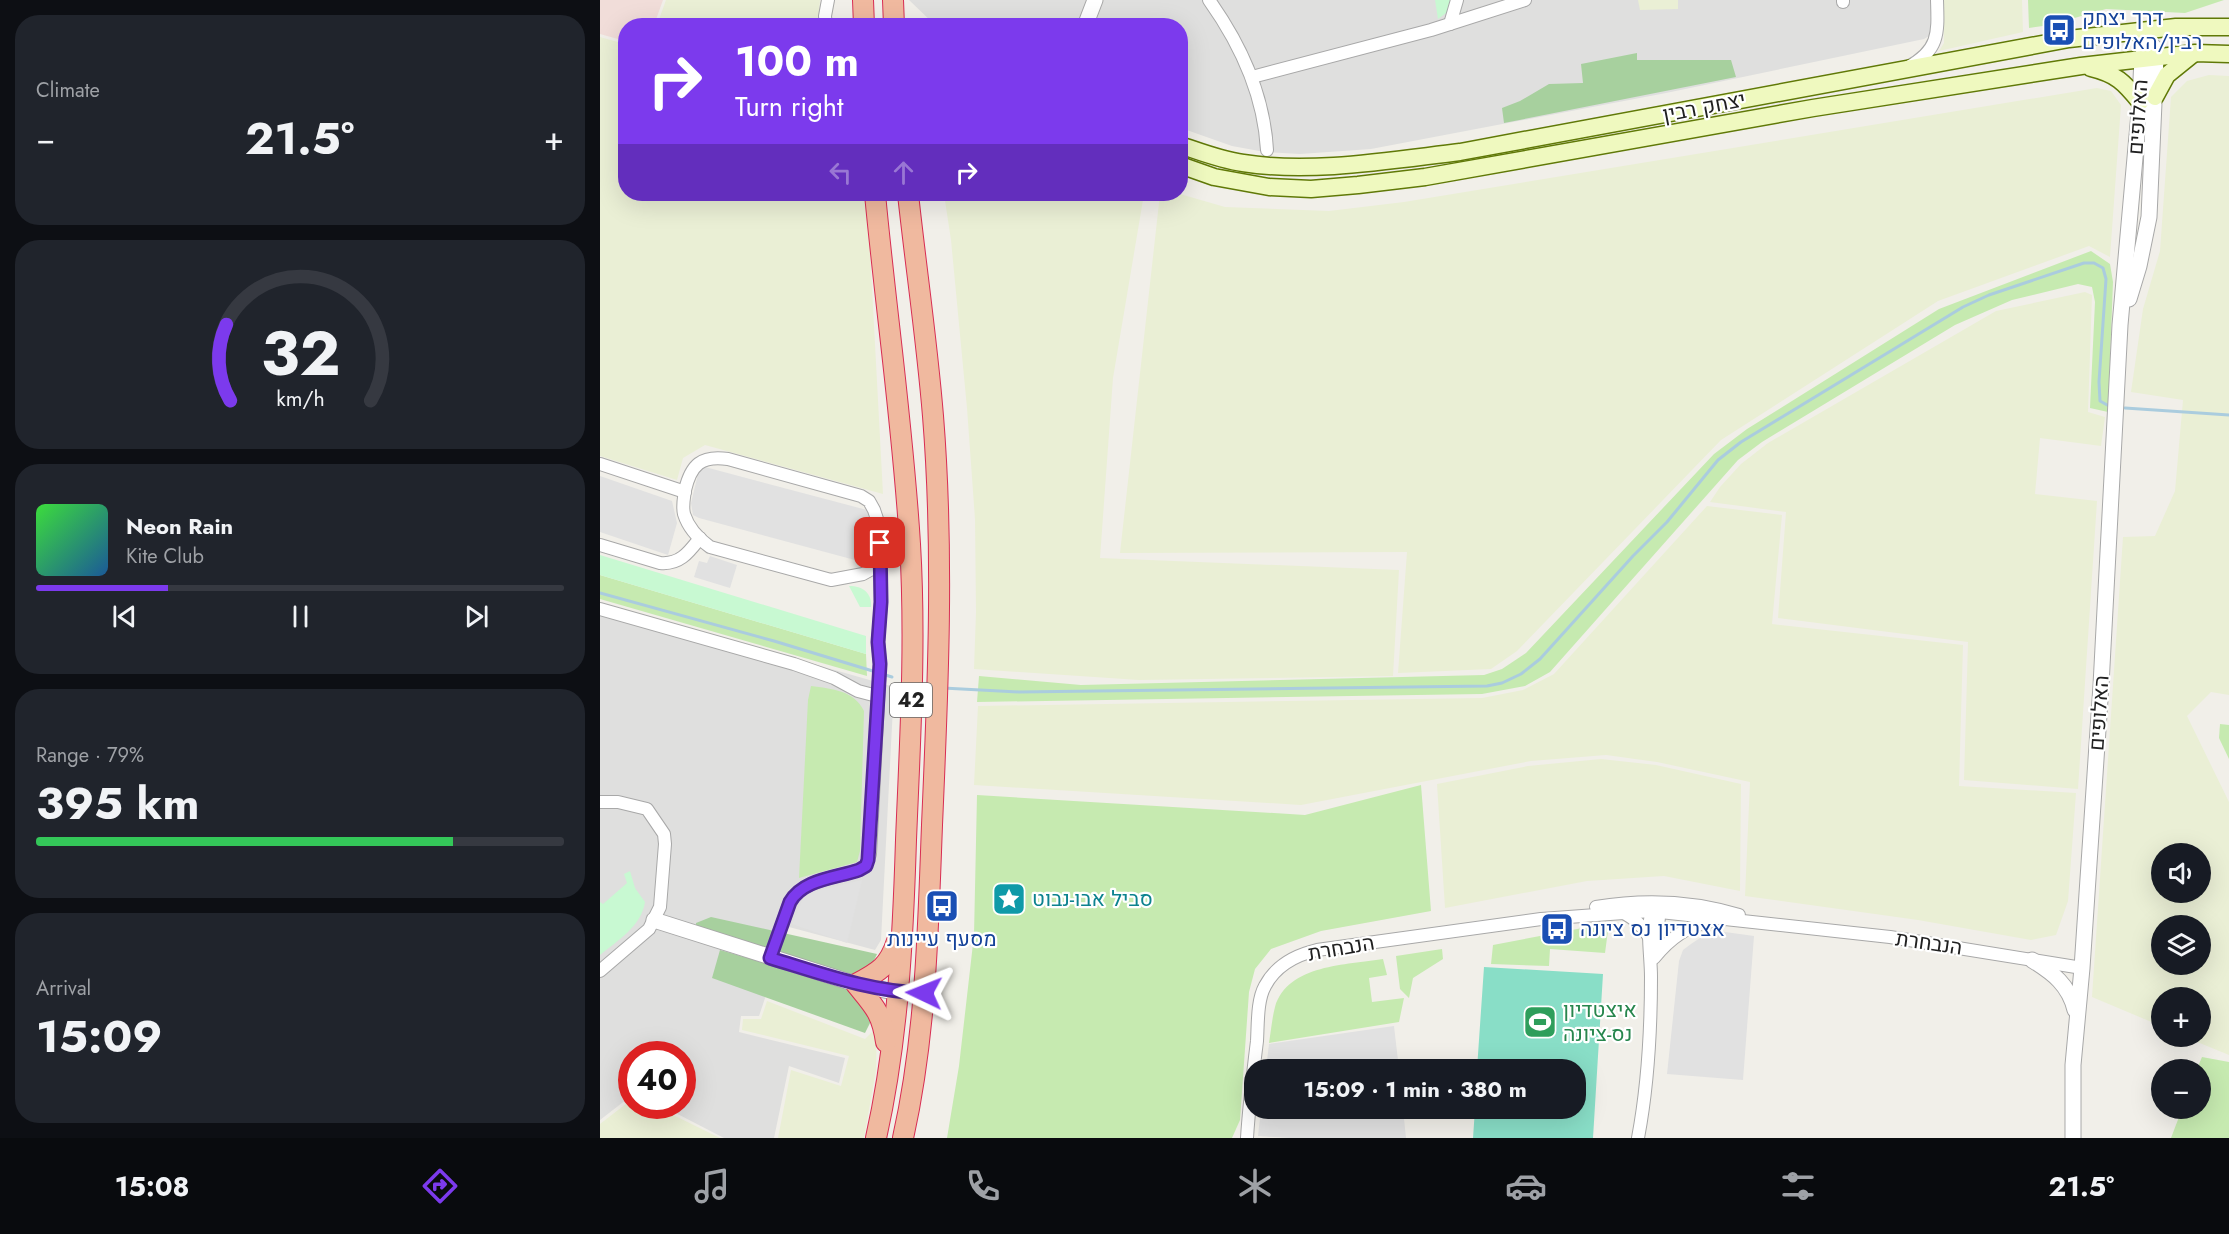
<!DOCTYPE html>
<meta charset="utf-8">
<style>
:root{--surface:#171b24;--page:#20242c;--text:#f1f3f6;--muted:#9ea1a6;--line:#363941;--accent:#7c3aed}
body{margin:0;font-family:Jost,Heebo,sans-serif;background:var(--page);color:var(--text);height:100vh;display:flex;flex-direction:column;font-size:22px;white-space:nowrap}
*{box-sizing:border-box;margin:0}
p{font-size:20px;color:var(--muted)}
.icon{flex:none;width:33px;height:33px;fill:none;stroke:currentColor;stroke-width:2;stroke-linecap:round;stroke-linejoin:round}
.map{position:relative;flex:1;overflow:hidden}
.details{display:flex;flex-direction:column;gap:15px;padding:15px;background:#0d0f14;width:600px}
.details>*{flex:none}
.hud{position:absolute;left:18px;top:18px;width:570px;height:183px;border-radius:24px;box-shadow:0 6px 24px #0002;background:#7c3aed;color:#fff;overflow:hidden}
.controls{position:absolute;left:1551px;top:843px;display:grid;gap:12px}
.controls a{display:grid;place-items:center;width:60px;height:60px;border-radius:50%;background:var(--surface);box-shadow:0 6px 24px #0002;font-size:30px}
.speed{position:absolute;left:18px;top:1041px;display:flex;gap:12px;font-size:30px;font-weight:700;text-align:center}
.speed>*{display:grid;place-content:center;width:78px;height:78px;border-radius:50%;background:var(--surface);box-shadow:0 6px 24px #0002;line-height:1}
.speed .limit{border:9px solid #d22;background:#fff;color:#111}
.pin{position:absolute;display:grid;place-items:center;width:51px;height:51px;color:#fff;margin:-26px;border-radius:12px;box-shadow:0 3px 9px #0006}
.me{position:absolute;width:66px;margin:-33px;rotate:272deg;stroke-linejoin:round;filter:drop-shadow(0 0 4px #0008)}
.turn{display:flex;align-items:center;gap:21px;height:126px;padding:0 18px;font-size:27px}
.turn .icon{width:78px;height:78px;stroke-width:2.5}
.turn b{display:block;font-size:42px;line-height:51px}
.lanes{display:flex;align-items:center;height:57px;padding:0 18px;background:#0003;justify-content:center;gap:30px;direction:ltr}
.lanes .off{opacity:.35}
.big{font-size:45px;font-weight:700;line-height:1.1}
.details .card{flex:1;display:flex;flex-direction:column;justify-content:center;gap:9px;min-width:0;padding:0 21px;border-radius:24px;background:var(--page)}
.details .dial{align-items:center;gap:0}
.dial svg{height:156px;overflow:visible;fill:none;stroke:var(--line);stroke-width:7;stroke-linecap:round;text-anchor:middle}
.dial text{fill:var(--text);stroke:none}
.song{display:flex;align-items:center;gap:18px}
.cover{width:72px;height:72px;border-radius:9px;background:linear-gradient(135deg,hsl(120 70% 55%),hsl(210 70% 35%))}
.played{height:6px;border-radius:3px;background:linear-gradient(90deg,var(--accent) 25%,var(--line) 25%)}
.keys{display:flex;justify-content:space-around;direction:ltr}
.heat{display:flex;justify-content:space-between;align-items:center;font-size:33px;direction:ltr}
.charge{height:9px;border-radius:4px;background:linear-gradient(90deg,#34c759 79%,var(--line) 0)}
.trip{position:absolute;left:644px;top:1059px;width:342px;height:60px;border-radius:24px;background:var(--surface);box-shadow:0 6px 24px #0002;font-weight:700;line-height:60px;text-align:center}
.tab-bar{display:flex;height:96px;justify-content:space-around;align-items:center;background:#090b0e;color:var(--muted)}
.tab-bar .icon{width:42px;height:42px}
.tab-bar .on{color:var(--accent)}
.tab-bar b{font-size:27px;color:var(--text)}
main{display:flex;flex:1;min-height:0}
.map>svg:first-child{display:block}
.residential{fill:#dfdfde}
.commercial{fill:#f1ddd9}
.farmland{fill:#eaefd5;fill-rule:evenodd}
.grass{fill:#c6eab0}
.forest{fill:#a7d09e}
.park{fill:#c8f9d2}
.pitch{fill:#89dec7}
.parking{fill:#e1e1e1}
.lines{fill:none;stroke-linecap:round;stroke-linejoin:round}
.stream{stroke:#aaccde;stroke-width:3}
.minor-casing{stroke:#a8a8a8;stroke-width:14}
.tertiary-casing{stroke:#a8a8a8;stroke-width:17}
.secondary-casing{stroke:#607907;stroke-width:19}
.trunk-casing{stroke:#d82d53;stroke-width:22}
.minor{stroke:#fff;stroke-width:12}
.tertiary{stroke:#fff;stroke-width:15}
.secondary{stroke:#eff9bf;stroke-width:16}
.trunk{stroke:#f0b99f;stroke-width:20}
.route-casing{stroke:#51269a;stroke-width:15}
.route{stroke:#7c3aed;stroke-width:10}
.labels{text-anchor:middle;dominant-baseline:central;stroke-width:4.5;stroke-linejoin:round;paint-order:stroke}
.shield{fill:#fff;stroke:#646464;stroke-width:1.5}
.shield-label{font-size:20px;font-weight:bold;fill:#212121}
.transit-label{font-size:21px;fill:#164399;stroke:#fff;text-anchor:start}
.street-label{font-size:21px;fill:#212121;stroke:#fff}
.culture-label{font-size:21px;fill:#0d838f;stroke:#fff;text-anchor:start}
.leisure-label{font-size:21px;fill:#27864d;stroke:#fff;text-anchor:start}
</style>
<main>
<section class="details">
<div class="card"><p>Climate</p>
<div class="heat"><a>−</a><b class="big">21.5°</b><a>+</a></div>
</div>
<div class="card dial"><svg viewBox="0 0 100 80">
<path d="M14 69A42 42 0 1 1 86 69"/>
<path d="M14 69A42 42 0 0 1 12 30" stroke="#7c3aed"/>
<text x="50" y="56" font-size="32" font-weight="700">32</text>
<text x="50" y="72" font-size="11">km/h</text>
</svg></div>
<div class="card">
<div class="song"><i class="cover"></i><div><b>Neon Rain</b><p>Kite Club</p></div></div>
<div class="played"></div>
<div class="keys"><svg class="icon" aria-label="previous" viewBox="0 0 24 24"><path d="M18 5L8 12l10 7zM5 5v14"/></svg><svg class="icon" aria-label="pause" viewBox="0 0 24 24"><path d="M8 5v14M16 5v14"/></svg><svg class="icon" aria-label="next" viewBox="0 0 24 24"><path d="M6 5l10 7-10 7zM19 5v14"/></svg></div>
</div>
<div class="card"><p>Range · 79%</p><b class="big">395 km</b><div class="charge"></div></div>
<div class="card"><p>Arrival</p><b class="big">15:09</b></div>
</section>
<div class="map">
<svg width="1629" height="1138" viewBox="0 0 1629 1138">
<rect width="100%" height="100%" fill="#f1efe9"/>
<!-- residential -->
<g class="residential">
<path d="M 309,0 L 1333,0 L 1331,35 L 1324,39 L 1066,93 L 771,149 L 700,154 L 665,152 L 632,146 L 581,128 L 580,26 L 335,25 Z"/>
<path d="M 0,603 L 294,687 L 281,940 L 275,950 L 189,927 L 159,1016 L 141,1016 L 139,1032 L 245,1058 L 239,1083 L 189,1066 L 174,1138 L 124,1138 L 62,1106 L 82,1106 L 82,1054 L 32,1054 L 31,1096 L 0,1120 Z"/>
</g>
<!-- commercial -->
<path class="commercial" d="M 0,0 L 63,0 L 54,25 L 26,26 L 25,41 L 0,34 Z"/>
<!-- farmland -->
<g class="farmland">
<path d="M 66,0 L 220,0 L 218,25 L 57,25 Z"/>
<path d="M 1038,0 L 1078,0 L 1078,9 L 1040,10 Z"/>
<path d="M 1343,0 L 1422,0 L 1423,32 L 1339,51 L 1344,43 Z"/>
<path d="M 0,37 L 25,44 L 26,194 L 267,194 L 283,494 L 105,445 L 83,458 L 77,480 L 0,456 Z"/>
<path d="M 1609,75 L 1629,76 L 1629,695 L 1611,692 L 1587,716 L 1629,802 L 1629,1055 L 1585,1037 L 1600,1036 L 1600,998 L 1562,998 L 1561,1026 L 1492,997 L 1523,537 L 1555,536 L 1575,491 L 1583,400 L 1531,392 L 1543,309 L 1560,251 L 1571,97 L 1587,81 ZM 1562,854 L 1600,854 L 1600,892 L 1562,892 ZM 1562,926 L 1600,926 L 1600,964 L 1562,964 Z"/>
<path d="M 1497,88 L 1511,91 L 1521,105 L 1510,257 L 1489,246 L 1338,301 L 1121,440 L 917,651 L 891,669 L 798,673 L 807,552 L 520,553 L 560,194 L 580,194 L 625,207 L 729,211 L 804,202 Z"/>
<path d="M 344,194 L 544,194 L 513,378 L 500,558 L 799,570 L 793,676 L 539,680 L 374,669 L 376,612 L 375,519 L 367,408 L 351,240 Z"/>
<path d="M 1485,292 L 1492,295 L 1488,412 L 1505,417 L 1501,446 L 1440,438 L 1435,494 L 1497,501 L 1478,789 L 1364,780 L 1368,642 L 1178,618 L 1186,512 L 1110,502 L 1120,487 L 1141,464 L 1168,443 L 1396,311 Z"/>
<path d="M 1107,506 L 1182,515 L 1172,624 L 1363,645 L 1359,786 L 1476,793 L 1468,901 L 1456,935 L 1431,940 L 1318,920 L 1145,896 L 1150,782 L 1057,762 L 1006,755 L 931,761 L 701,805 L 374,785 L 378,706 L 882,698 L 923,690 L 954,674 Z"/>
<path d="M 1001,759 L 1056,765 L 1141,784 L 1140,891 L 1064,876 L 987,881 L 845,908 L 837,784 L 928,766 Z"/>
<path d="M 167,1001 L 265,1039 L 277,1027 L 276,1070 L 264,1138 L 178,1138 L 191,1070 L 241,1086 L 249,1056 L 142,1030 L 143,1019 L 161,1019 Z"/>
<path d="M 31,1100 L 32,1106 L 55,1106 L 120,1138 L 0,1138 L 0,1124 Z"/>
</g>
<!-- grass -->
<g class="grass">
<path d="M 1428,0 L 1624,0 L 1585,13 L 1506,9 L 1450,25 L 1429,28 Z"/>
<path d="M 1491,251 L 1510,264 L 1513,282 L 1508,412 L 1490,408 L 1495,302 L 1492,287 L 1478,284 L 1412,300 L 1355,325 L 1162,442 L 1138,460 L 950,672 L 925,686 L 882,694 L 377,702 L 379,676 L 481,685 L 884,675 L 902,669 L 926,653 L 1114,454 L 1147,429 L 1339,309 Z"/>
<path d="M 0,575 L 266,654 L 267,676 L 0,599 Z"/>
<path d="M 211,686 C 232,689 254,690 264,711 L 260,851 L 257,862 L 199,878 L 208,700 Z"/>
<path d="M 1620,724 L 1629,725 L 1629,759 L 1619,738 Z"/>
<path d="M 821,785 L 831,911 L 721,931 L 671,949 L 655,969 L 649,992 L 640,1120 L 632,1138 L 347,1138 L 359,1066 L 374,935 L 377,795 L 705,815 Z"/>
<path d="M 1009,923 L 1005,953 L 950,949 L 949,966 L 891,964 L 893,945 Z"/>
<path d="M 842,949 L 843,959 L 813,978 L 809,998 L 800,989 L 796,956 Z"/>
<path d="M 783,959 L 787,975 L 769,978 L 772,1002 L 804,998 L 799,1022 L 669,1043 C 671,1031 672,1018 675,1007 C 688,964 747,965 783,959 Z"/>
<path d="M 1602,1057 L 1629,1062 L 1629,1138 L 1571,1138 L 1582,1109 L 1600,1108 L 1600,1070 L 1597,1069 Z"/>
</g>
<!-- forest -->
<g class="forest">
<path d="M 1037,53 L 1037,60 L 1131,60 L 1136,77 L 904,123 L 902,108 L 920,101 L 949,84 L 983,83 L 981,64 Z"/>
<path d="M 111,917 L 277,954 C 271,968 266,972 251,975 L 96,928 L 96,923 Z"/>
<path d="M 120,950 L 245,986 L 272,1019 L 265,1033 L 112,978 Z"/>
</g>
<!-- park -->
<g class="park">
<path d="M 835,0 L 853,0 L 850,10 L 838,19 Z"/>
<path d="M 0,555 L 266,636 L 266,654 L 0,575 Z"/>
<path d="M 249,586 C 263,586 272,593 271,607 L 260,607 Z"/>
<path d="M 30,871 L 35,888 L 45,902 C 41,927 18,940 0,955 L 0,902 L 3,904 L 27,883 L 24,874 Z"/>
</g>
<!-- pitch -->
<path class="pitch" d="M 884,967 L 1003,974 L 993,1138 L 873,1138 L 875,1109 L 975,1108 L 975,1070 L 877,1069 Z"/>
<!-- parking -->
<g class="parking">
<path d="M 105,467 L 267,510 L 271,523 L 270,556 L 266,563 L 99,518 L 93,515 L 91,503 L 99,470 Z"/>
<path d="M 0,476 L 72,501 L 77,523 L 68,555 L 0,532 Z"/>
<path d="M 110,556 L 137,565 L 130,588 L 94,577 L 99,561 L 107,563 Z"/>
<path d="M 262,880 L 247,943 L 192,924 L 203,898 L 207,893 Z"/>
<path d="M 1118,931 L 1154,936 L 1143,1080 L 1067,1074 L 1079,961 L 1083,950 L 1091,944 L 1103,936 Z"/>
<path d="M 794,1026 L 799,1069 L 666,1069 L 669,1044 Z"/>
<path d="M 803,1109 L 806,1138 L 690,1138 L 658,1136 L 661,1109 Z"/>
</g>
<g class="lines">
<!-- stream -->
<g class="stream">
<path d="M 1525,408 L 1629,415"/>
<path d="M 0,593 L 174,641 L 276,672"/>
<path d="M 282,674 L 292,677"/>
<path d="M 343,688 L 419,692 L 887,686 L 902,683 L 921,674 L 940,659 L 1033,556 L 1067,522 L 1118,460 L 1141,442 L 1363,307 L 1389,295 L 1484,263 L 1494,263 L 1503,268 L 1506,279 L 1499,382 L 1500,401 L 1509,406"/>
</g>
<defs>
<g id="minor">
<path d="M 609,0 C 641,45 664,95 667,150"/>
<path d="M 1243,2 L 1243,0"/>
<path d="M 850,24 L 857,0"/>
<path d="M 226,26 L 225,16 L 228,0"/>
<path d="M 1308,67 C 1340,50 1338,32 1337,0"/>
<path d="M 652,77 L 831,30 L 925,0"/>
<path d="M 0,464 L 85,492"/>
<path d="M 0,545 L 60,563 C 80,565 89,552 100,538"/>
<path d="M 0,609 L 194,664 L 234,678 L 258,691 L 277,696"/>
<path d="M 0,802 L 18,802 L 47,809 L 64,834 L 65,844 L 60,907 L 49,929 L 0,971"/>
<path d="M 996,907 C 1043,899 1093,901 1139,915"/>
<path d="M 1022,912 C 1035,919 1042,925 1049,937"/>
<path d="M 1055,954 L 1059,917 L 1056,906"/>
<path d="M 170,958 L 190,902 C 204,879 235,878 259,870 L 266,865 L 270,854 L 280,664 L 278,642 L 281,602 L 280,543 L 277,519 L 274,510 L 269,501 L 261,496 L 128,459 C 101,455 91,465 85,490 C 84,498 82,506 84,514 C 88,527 99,539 110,547 L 231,580 L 263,574 L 272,569 L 279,560"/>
<path d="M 1054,958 C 1070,938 1087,926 1112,921"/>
<path d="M 647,1138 C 649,1106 653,1073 657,1041 C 658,1024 657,1000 665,986 C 676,965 696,955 717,950 L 941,919 L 1051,911 L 1290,937 L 1482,968"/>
<path d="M 1038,1138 C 1048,1085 1051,1031 1051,977 C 1051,953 1045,927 1054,904"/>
</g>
<g id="tertiary">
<path d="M 485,26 L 495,0"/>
<path d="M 1529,299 L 1539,266 L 1549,217 L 1556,57 L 1554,47"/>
<path d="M 54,920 L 256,984 L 298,993 L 324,993"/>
<path d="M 1432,960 C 1453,973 1469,985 1475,1010"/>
<path d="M 1473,1138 L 1473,1065 L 1482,968 L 1501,685 L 1520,325 L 1540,102 L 1542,58 L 1550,30"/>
</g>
<g id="secondary">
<path d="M 1491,68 C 1516,74 1524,82 1540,102"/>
<path d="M 1555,97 L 1567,75 L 1593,54"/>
<path d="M 580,145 C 601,152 621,160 643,163 C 711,174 792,160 860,152 L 1469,39 L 1576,27 L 1629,27"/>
<path d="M 580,165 L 614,177 L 669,187 L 711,189 L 758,185 L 825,177 L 1213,108 L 1481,66 L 1595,53 L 1629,54"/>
</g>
<g id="trunk">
<path d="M 263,0 L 264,26"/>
<path d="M 293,0 L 294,26"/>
<path d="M 275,194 C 286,311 303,427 310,544 C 316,643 310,741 306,840 C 303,939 298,1040 276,1138"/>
<path d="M 286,1042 C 282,1013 274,1006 256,984 C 279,972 289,966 297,941"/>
<path d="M 303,1138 C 326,1035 328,931 332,825 C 338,689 344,552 333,416 C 327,342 316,268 308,194"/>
</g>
</defs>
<!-- minor casing -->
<use href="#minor" class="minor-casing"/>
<!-- tertiary casing -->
<use href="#tertiary" class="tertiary-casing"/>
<!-- secondary casing -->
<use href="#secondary" class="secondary-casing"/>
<!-- trunk casing -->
<use href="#trunk" class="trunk-casing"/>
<!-- minor -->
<use href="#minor" class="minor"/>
<!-- tertiary -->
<use href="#tertiary" class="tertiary"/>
<!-- secondary -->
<use href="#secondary" class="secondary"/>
<!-- trunk -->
<use href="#trunk" class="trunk"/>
</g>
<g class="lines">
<defs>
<path id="route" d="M 280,543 L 281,602 L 278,642 L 280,664 L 268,860 L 266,866 L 259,870 C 236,878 203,879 190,902 L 170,958 C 220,973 271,992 324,993"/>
</defs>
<!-- route casing -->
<use href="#route" class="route-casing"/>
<!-- route -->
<use href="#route" class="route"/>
</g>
<!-- icons -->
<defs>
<symbol id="bus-square" viewBox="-11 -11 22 22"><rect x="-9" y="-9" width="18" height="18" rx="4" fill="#1a4fb4" stroke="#fff"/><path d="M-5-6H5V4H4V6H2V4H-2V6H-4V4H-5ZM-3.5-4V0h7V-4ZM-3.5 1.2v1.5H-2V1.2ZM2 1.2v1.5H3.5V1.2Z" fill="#fff"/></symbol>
<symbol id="sight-square" viewBox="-11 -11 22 22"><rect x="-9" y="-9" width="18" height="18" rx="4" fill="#0f9aa8" stroke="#fff"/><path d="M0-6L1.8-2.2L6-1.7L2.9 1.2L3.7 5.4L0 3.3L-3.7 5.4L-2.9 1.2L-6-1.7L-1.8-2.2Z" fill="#fff"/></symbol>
<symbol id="stadium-square" viewBox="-11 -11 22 22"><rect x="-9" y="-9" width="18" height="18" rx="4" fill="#2e9e5b" stroke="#fff"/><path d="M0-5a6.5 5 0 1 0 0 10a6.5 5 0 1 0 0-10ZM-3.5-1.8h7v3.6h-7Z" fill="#fff"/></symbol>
</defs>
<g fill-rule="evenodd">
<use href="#bus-square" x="1440" y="11" width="38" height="38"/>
<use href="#sight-square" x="390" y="880" width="38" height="38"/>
<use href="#bus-square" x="323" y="887" width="38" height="38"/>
<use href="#bus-square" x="938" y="910" width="38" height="38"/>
<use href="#stadium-square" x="921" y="1003" width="38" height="38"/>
</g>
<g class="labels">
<!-- shield labels -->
<rect class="shield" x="290" y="683" width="42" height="34" rx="4.5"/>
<g class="shield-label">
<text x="311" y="700">42</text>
</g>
<!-- transit labels -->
<g class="transit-label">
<text x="1482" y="18">דרך יצחק<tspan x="1482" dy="24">רבין/האלופים</tspan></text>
<text x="980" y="929">אצטדיון נס ציונה</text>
<text x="342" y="939" text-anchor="middle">מסעף עיינות</text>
</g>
<!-- street labels -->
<g class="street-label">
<text transform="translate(1104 107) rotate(-11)">יצחק רבין</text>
<text transform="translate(1538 117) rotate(-86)">האלופים</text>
<text transform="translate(1499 713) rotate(-86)">האלופים</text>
<text transform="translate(1329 943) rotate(8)">הנבחרת</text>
<text transform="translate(741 948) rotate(-10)">הנבחרת</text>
</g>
<!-- culture labels -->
<g class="culture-label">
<text x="432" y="899">סביל אבו-נבוט</text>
</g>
<!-- leisure labels -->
<g class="leisure-label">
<text x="963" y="1010">איצטדיון<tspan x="963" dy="24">נס-ציונה</tspan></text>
</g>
</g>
</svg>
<div class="controls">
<a><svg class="icon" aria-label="sound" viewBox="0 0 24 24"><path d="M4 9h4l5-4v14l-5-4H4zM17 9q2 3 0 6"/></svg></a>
<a><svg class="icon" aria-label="layers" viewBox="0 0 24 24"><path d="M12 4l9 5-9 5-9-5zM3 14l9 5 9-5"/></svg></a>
<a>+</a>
<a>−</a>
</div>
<div class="speed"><div class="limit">40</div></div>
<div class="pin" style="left:280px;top:543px;background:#d93025"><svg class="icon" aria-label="arrive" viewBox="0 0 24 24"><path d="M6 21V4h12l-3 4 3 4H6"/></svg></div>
<svg class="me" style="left:324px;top:993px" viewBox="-20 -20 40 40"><path d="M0-17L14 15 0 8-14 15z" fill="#7c3aed" stroke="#fff" stroke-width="4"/></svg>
<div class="trip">15:09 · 1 min · 380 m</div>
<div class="hud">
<div class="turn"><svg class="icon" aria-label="right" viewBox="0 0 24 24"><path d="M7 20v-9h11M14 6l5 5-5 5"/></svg><div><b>100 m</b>Turn right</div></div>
<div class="lanes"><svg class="icon off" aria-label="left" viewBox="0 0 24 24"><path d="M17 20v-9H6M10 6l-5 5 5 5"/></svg><svg class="icon off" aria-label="ahead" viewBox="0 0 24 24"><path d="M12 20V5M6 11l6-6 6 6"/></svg><svg class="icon" aria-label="right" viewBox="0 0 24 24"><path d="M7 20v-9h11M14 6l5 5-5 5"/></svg></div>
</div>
</div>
</main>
<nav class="tab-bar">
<b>15:08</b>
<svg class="icon on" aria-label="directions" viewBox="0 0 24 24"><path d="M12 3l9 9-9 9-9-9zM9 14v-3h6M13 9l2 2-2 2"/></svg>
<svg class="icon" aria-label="music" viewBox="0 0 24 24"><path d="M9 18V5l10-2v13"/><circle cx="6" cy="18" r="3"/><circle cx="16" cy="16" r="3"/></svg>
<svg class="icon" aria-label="phone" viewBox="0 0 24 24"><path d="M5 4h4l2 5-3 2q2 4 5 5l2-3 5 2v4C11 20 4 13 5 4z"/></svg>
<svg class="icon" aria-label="climate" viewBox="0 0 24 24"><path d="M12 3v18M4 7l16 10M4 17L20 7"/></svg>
<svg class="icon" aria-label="car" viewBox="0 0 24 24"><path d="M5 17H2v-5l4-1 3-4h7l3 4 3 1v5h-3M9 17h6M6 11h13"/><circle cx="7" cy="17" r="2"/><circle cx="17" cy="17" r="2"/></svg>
<svg class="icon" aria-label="filters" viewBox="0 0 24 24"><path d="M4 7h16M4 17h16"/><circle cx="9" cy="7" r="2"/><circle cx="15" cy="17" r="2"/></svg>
<b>21.5°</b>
</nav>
